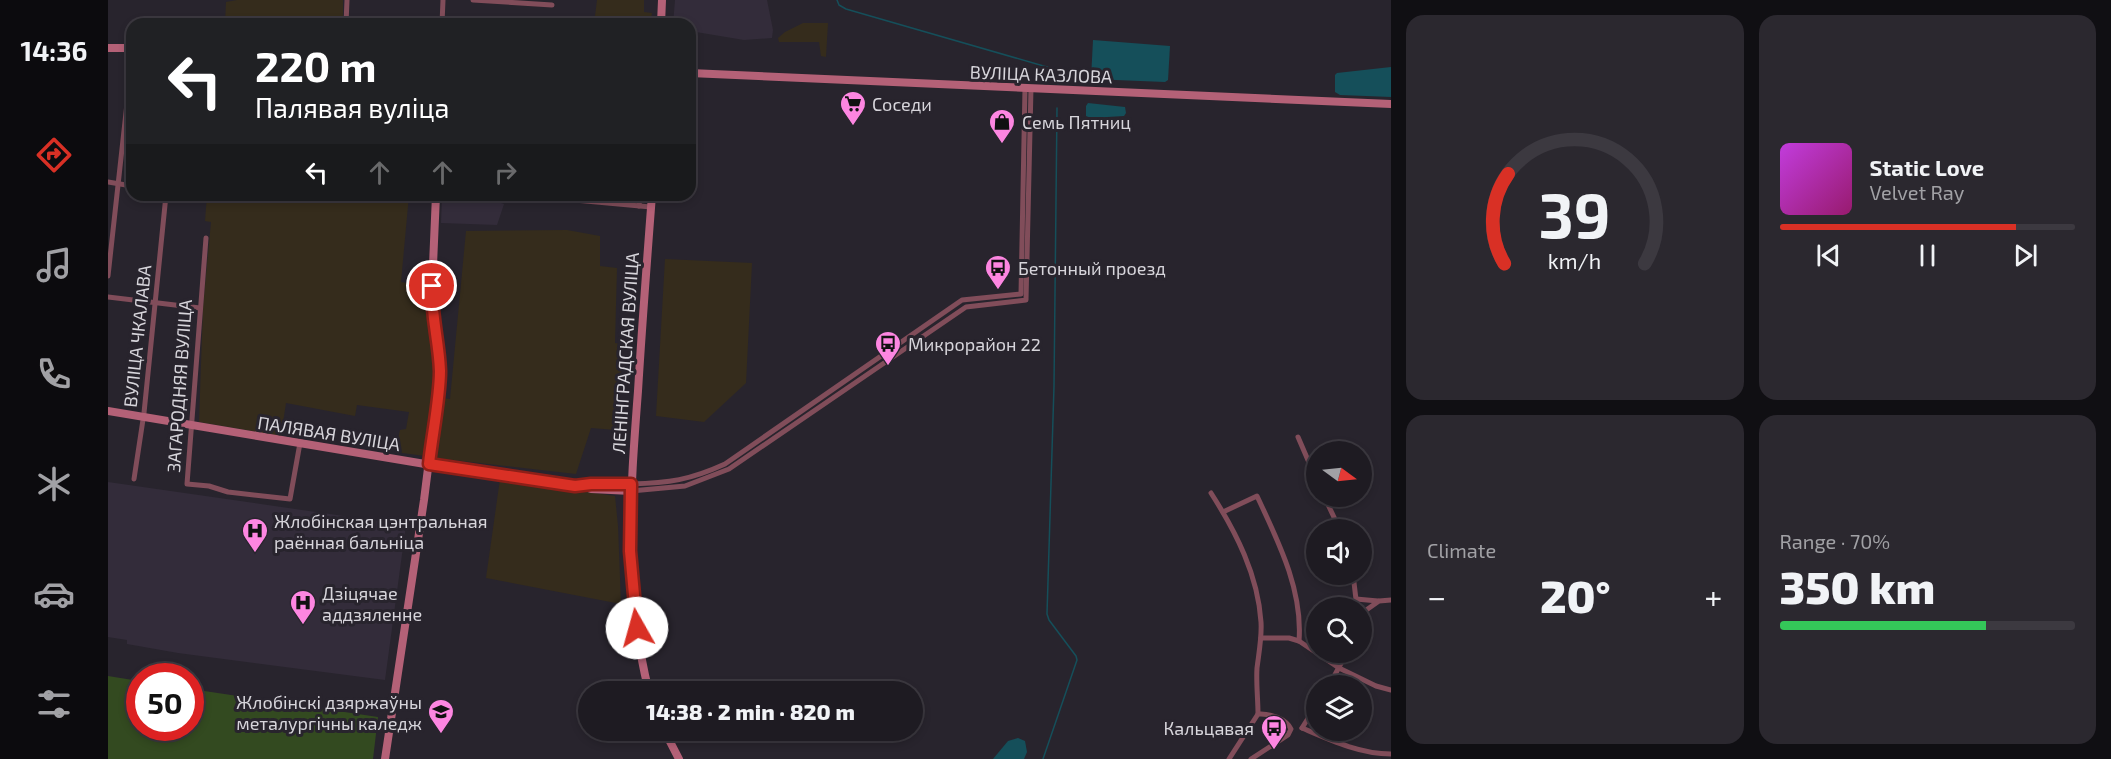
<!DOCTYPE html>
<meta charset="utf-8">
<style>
:root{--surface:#1e1b22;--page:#2b282f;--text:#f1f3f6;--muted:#a1a1a5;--line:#3c3940;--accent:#d93025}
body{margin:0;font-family:"Exo 2",sans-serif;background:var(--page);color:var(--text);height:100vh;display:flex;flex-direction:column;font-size:22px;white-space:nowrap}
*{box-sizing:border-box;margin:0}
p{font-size:20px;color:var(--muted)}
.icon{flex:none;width:33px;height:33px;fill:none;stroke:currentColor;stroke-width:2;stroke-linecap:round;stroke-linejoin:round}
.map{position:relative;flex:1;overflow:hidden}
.details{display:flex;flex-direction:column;gap:15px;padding:15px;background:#100f13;width:720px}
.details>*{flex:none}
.top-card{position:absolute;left:18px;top:18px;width:570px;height:183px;border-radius:18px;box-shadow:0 3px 9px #0003,0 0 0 2px var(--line);background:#202124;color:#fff;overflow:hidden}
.needle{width:39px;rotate:105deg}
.controls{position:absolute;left:1198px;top:441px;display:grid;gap:12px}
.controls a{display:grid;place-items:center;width:66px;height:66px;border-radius:50%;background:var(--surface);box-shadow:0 3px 9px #0003,0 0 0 2px var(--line);font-size:30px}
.speed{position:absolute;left:18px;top:663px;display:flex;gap:12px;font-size:30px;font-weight:700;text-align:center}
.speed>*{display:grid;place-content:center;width:78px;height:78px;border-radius:50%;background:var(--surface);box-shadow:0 3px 9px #0003,0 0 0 2px var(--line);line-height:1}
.speed .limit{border:9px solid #d22;background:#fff;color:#111}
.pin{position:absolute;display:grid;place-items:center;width:51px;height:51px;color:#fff;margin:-26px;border:3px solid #fff;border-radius:50%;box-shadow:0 2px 6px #0007}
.me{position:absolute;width:66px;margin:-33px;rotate:353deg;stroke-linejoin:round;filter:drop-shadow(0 0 4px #0008)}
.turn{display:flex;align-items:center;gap:21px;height:126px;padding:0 30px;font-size:27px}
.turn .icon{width:78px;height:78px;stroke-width:2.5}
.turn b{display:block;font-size:42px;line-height:51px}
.lanes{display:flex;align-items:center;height:57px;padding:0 30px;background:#0003;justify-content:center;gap:30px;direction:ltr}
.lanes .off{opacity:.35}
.big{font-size:45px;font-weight:800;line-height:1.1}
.details .widget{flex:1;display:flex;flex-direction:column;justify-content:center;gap:9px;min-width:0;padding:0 21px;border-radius:18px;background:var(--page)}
.details .dial{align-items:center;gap:0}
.dial svg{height:156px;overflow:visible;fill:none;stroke:var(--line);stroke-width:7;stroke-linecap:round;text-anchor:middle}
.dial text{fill:var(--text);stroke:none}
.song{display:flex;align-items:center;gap:18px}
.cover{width:72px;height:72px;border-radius:9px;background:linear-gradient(135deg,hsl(290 70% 55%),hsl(320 70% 35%))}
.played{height:6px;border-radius:3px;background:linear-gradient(90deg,var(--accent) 80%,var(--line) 80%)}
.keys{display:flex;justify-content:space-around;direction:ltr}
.heat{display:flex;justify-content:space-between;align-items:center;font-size:33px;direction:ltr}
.charge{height:9px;border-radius:4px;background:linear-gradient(90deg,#34c759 70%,var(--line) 0)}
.details .tiles{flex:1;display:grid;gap:15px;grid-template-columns:repeat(2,1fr)}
.trip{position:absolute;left:470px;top:681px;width:345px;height:60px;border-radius:30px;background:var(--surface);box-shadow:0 3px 9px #0003,0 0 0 2px var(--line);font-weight:800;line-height:60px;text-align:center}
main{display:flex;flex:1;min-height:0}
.menu{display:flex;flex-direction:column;width:108px;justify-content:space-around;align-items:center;background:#0c0b0e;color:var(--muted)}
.menu .icon{width:42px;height:42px}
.menu .selected{color:var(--accent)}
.menu b{font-size:27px;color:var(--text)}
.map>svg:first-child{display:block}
.industrial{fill:#352c1c}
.built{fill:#332c3a}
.green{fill:#334a20}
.water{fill:#154f5a}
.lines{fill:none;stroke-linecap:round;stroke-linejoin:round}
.stream{stroke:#154f5a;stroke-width:1.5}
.street{stroke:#814d5a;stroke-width:5}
.secondary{stroke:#b46177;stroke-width:8}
.route-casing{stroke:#8d1f18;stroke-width:15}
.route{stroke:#d93025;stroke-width:10}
.labels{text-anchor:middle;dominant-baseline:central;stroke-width:6;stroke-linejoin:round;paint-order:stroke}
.street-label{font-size:18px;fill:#d7d5db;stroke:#28242d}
.poi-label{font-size:18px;fill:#d7d5db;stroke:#28242d;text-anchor:start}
</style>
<main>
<nav class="menu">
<b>14:36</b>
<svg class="icon selected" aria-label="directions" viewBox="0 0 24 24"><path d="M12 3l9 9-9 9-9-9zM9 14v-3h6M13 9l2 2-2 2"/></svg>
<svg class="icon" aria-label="music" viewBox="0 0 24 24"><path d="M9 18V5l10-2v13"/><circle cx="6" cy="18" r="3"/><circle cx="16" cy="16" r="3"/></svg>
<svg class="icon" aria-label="phone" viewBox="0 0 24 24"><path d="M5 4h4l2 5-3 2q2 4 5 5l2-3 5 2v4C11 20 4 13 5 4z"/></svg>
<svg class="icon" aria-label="climate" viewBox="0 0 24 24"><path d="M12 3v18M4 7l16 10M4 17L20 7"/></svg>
<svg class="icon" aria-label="car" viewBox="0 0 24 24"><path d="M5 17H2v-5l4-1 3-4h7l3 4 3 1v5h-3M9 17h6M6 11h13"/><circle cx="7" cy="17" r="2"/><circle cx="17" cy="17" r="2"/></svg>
<svg class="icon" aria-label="filters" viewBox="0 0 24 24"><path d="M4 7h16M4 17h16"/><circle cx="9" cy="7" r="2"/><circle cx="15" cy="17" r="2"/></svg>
</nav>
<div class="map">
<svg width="1283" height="759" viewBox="0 0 1283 759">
<rect width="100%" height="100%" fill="#28242d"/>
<!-- industrial -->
<g class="industrial">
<path d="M 129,0 L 235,0 L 235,24 L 117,24 L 118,2 Z"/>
<path d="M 489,0 L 536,0 L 536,12 L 544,13 L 542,24 L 486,24 Z"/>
<path d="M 695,23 L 720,23 L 718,57 L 713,56 L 711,42 L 671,42 L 670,38 L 677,32 Z"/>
<path d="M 99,195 L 301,195 L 293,282 L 321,287 L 319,310 L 329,376 L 317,456 L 287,452 L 292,430 L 298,429 L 301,412 L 249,405 L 247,416 L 178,403 L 173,436 L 91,422 L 95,307 L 103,222 L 97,221 Z"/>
<path d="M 459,230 L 492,236 L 492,266 L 509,268 L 507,343 L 516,345 L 508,430 L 483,428 L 468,474 L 328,458 L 334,398 L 342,399 L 358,231 Z"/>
<path d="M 557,259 L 644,263 L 638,383 L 596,422 L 548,416 Z"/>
<path d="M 392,479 L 507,496 L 510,526 L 513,604 L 378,578 Z"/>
</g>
<!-- built -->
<g class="built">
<path d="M 567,0 L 659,0 L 665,30 L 664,38 L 636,40 L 582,31 L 582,24 L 565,24 Z"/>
<path d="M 334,195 L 378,198 L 396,204 L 389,225 L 333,223 Z"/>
<path d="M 0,482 L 298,525 L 277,680 L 70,653 L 19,644 L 19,640 L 0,637 Z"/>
</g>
<!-- green -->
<path class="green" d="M 0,676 L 31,681 L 32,728 L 82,728 L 83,689 L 270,717 L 265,759 L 0,759 Z"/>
<!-- water -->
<g class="water">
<path d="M 985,40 L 1062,46 L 1060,80 L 1057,82 L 983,79 Z"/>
<path d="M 1283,67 L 1283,97 L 1232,95 L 1227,92 L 1227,75 L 1229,73 Z"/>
<path d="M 980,103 L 1017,107 L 1018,113 L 1016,116 L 983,118 L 978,116 L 978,106 Z"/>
<path d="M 910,738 L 917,741 L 919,752 L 916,759 L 885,759 L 900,741 Z"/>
</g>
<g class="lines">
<!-- stream -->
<g class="stream">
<path d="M 729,0 L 731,5 L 738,9 L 946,69 L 950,73 L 950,84"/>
<path d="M 951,73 L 982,74"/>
<path d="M 935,759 L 969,660 L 968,656 L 941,620 L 939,614 L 946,386 L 949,108"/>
</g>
<!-- street -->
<g class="street">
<path d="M 365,0 L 444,5"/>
<path d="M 238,24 L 239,0"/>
<path d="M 334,24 L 335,0"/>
<path d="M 0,182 L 24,186"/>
<path d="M 445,198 L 543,207"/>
<path d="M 531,206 L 532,195"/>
<path d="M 98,238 L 79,484 L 101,486 L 120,492 L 182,499 L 192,443"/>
<path d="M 0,276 L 24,58"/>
<path d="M 0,297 L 92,308"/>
<path d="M 1190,437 L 1209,481"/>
<path d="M 26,479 L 36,413 L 58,195"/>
<path d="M 523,484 C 561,483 582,480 617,464 L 854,300 L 913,294 L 917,88"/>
<path d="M 523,491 L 577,486 L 621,469 L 858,307 L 918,300 L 923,88"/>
<path d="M 1103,493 C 1128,532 1150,575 1153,622 C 1154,637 1151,652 1149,668 C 1148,683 1150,699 1150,714"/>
<path d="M 1216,496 L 1232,530"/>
<path d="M 1115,512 L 1149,496 C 1170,541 1195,590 1191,641"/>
<path d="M 1245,574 L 1249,608"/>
<path d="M 1248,599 L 1270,601"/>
<path d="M 1254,613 L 1271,601 L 1283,600"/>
<path d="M 1153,638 L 1181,638 L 1191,641 L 1231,668 L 1268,686 L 1283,690"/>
<path d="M 1221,686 L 1239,652"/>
<path d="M 1194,728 C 1222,740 1252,754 1283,754"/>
<path d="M 1194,728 L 1209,704"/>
<path d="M 1121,759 L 1150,714 C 1162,713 1178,719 1183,729 L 1180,735 L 1143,759"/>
</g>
<!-- secondary -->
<g class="secondary">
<path d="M 553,24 L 554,0"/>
<path d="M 0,48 L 24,48"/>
<path d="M 582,73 L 1283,104"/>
<path d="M 0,411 L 347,469 L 473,486 L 483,489 L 523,491"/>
<path d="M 474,486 L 483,484 L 523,484"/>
<path d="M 541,692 C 515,589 522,495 530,391 C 534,326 539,260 544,195"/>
<path d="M 556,730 L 571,759"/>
<path d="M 277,759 L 316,500 L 332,373 L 330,350 L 323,312 L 328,195"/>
</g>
</g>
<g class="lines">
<defs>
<path id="route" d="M 324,286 C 323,315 331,342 332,371 C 332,398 324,436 321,464 L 467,486 L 483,484 L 523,484 L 522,551 L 529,628"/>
</defs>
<!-- route casing -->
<use href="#route" class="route-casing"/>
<!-- route -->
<use href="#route" class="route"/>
</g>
<!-- icons -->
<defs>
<symbol id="supermarket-pin" viewBox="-11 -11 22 30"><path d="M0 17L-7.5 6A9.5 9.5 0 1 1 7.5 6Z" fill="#fd86e1" stroke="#28242d"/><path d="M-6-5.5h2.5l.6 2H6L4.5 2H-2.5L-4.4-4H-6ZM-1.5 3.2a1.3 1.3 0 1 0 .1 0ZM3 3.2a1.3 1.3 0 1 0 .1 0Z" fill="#111"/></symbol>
<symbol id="shop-pin" viewBox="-11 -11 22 30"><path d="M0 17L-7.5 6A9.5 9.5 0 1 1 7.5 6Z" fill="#fd86e1" stroke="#28242d"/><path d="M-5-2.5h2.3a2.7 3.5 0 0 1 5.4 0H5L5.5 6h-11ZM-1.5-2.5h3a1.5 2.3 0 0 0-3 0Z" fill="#111"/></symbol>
<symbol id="bus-pin" viewBox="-11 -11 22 30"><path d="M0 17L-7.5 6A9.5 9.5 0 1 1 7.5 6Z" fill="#fd86e1" stroke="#28242d"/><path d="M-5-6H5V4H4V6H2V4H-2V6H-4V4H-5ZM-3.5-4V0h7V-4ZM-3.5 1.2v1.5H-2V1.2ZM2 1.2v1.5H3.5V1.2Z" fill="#111"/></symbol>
<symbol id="hospital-pin" viewBox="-11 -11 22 30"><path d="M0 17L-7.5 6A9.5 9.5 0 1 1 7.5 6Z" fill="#fd86e1" stroke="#28242d"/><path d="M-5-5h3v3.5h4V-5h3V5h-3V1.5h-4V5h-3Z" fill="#111"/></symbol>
<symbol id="university-pin" viewBox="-11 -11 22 30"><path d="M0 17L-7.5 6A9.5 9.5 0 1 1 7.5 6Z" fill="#fd86e1" stroke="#28242d"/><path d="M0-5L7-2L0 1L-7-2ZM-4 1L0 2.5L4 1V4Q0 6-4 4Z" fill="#111"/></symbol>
</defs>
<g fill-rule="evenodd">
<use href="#supermarket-pin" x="730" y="89" width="30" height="40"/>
<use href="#shop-pin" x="879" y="107" width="30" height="40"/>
<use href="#bus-pin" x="875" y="253" width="30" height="40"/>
<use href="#bus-pin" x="765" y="329" width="30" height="40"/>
<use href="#hospital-pin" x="132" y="516" width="30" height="40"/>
<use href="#hospital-pin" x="180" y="588" width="30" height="40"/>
<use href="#university-pin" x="318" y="697" width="30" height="40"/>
<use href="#bus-pin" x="1151" y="713" width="30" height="40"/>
</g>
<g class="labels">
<!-- street labels -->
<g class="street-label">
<text transform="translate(933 74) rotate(2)">ВУЛІЦА КАЗЛОВА</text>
<text transform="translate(29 336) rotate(-84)">ВУЛІЦА ЧКАЛАВА</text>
<text transform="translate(517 353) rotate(-86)">ЛЕНІНГРАДСКАЯ ВУЛІЦА</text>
<text transform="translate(71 386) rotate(-86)">ЗАГАРОДНЯЯ ВУЛІЦА</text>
<text transform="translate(221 433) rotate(9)">ПАЛЯВАЯ ВУЛІЦА</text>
</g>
<!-- poi labels -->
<g class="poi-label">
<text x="764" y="104">Соседи</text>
<text x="914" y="122">Семь Пятниц</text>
<text x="910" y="268">Бетонный проезд</text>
<text x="800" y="344">Микрорайон 22</text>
<text x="166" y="521">Жлобінская цэнтральная<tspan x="166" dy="21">раённая бальніца</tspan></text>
<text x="214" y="593">Дзіцячае<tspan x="214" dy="21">аддзяленне</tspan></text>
<text x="314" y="702" text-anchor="end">Жлобінскі дзяржаўны<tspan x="314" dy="21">металургічны каледж</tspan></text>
<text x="1146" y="728" text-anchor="end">Кальцавая</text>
</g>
</g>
</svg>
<div class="controls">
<a><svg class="needle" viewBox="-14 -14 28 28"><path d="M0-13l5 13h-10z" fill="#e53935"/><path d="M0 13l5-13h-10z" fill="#a1a1a5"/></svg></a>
<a><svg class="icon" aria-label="sound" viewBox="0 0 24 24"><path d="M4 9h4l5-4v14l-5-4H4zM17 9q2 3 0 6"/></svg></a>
<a><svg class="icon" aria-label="search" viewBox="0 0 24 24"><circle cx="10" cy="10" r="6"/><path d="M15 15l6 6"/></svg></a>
<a><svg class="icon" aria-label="layers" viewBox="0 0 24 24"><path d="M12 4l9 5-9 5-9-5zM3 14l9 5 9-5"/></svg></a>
</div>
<div class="speed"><div class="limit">50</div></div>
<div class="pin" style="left:324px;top:286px;background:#d93025"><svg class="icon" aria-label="arrive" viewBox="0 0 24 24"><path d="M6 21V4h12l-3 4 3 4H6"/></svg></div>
<svg class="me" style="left:529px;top:628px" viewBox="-20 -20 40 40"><circle r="19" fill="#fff"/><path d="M0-13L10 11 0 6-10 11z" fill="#d93025"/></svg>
<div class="trip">14:38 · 2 min · 820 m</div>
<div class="top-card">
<div class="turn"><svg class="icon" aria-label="left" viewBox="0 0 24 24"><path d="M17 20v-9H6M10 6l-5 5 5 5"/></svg><div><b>220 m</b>Палявая вуліца</div></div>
<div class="lanes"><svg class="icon" aria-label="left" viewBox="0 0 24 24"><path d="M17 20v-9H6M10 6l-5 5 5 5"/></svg><svg class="icon off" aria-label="ahead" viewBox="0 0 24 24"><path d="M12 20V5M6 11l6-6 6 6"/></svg><svg class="icon off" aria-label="ahead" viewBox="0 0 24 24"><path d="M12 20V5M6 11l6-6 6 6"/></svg><svg class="icon off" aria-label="right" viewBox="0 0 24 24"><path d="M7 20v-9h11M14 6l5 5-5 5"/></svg></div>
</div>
</div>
<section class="details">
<div class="tiles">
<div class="widget dial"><svg viewBox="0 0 100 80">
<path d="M14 69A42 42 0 1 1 86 69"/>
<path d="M14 69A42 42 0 0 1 16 23" stroke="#d93025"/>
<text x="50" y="56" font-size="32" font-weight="700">39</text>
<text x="50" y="72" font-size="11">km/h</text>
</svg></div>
<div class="widget">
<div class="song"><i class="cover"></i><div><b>Static Love</b><p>Velvet Ray</p></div></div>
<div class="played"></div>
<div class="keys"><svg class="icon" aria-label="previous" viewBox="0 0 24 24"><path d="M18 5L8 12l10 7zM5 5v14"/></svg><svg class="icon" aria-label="pause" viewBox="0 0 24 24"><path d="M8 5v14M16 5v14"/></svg><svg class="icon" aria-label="next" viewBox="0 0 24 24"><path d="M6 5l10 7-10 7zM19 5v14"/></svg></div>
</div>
<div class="widget"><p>Climate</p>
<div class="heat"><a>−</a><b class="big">20°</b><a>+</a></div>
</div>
<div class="widget"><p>Range · 70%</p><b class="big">350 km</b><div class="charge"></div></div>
</div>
</section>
</main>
